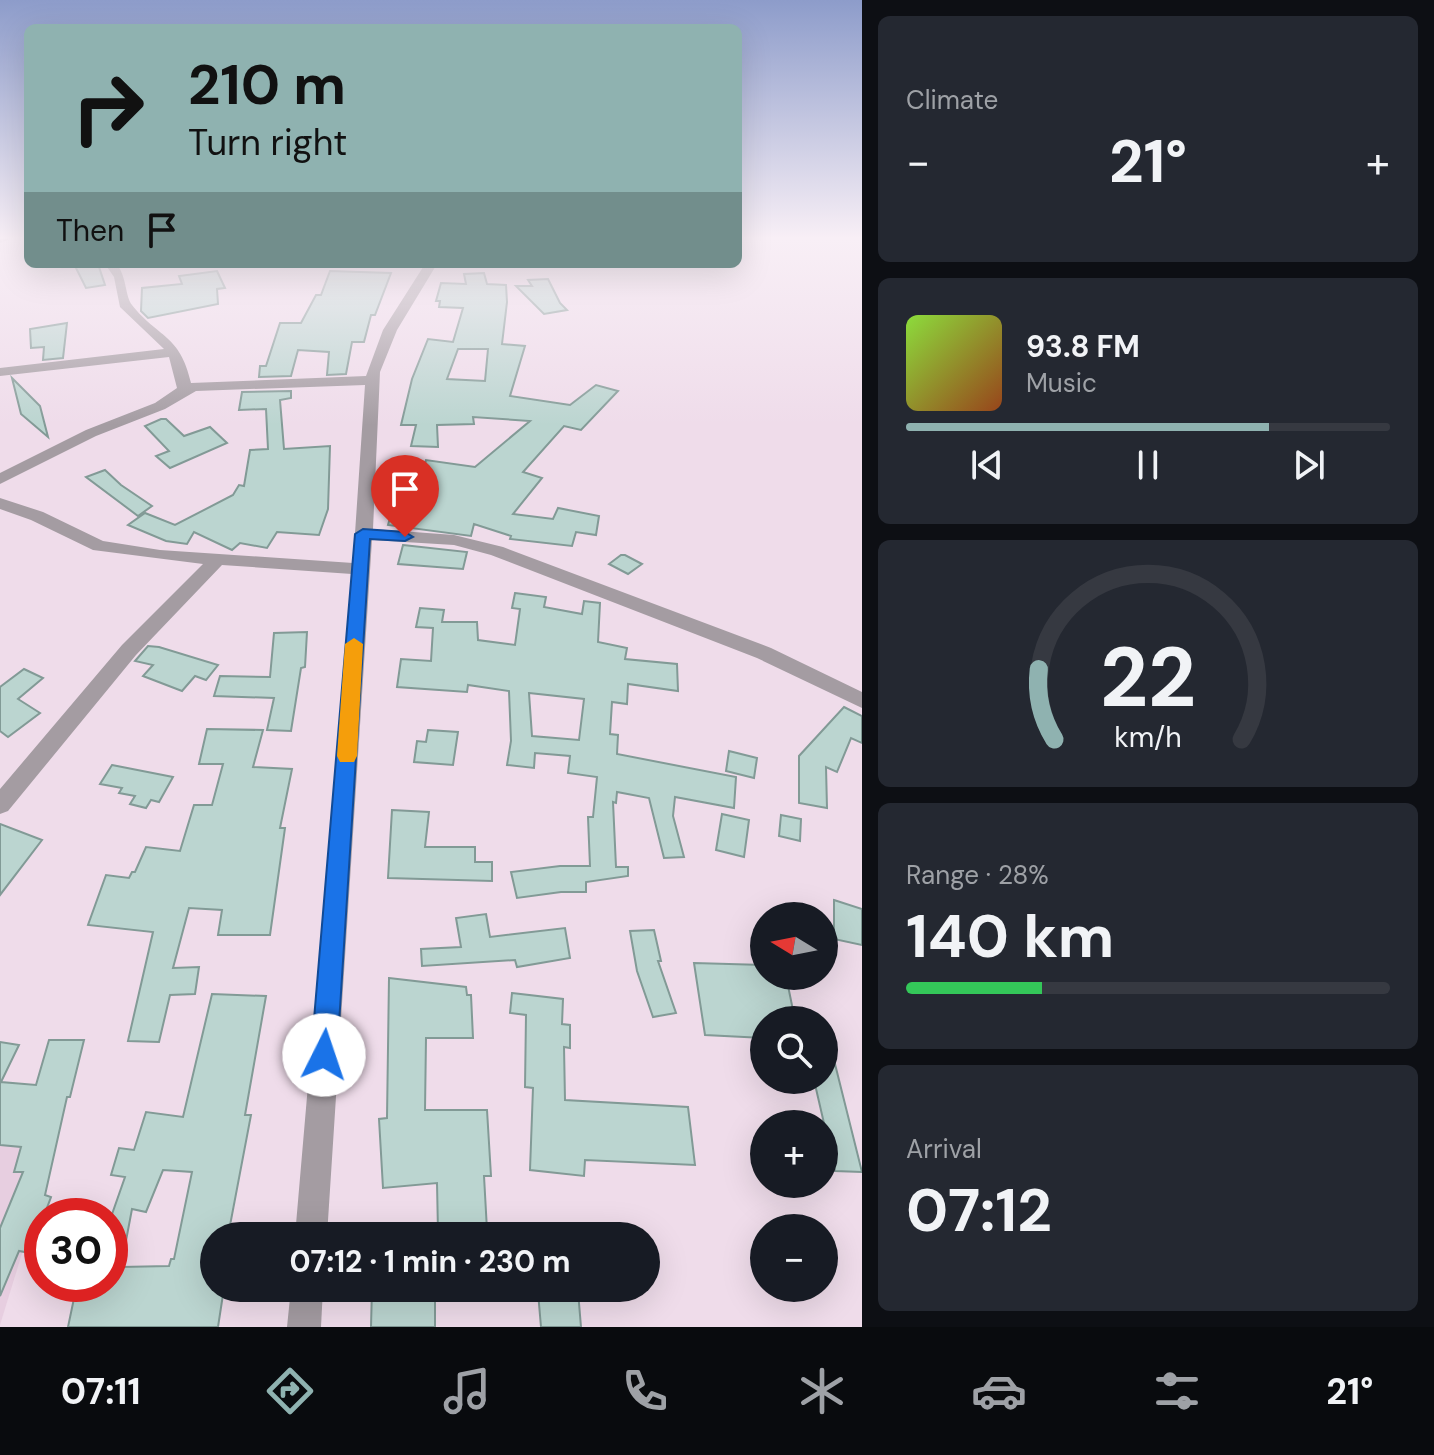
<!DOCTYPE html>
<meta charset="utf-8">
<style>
:root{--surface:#171b24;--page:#242831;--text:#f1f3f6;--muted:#9ea1a6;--line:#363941;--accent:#8fb2b0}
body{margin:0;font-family:"DM Sans",sans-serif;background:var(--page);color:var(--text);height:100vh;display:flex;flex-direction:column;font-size:30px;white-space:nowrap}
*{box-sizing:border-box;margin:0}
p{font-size:26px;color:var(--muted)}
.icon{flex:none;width:44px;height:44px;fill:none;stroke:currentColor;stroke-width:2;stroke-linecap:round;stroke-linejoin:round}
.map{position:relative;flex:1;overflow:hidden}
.panel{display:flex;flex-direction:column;gap:16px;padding:16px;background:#0d0f14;width:572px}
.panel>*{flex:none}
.top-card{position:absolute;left:24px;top:24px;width:718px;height:244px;border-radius:12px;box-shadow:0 8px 32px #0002;background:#8fb2b0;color:#111;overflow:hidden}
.needle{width:52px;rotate:280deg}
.tools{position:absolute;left:750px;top:902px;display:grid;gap:16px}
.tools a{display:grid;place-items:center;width:88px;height:88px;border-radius:50%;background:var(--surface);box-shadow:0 8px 32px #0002;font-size:40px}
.speed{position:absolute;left:24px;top:1198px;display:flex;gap:16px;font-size:40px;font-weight:700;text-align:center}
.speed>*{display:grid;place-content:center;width:104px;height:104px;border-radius:50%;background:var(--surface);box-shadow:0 8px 32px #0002;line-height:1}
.speed .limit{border:12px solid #d22;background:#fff;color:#111}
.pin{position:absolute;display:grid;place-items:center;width:68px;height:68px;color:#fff;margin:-82px -34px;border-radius:50% 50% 50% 0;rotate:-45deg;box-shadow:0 0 8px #0007}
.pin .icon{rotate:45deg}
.me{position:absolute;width:88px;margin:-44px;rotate:4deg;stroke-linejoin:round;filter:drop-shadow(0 0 6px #0008)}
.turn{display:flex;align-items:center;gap:28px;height:168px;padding:0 32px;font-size:36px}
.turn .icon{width:104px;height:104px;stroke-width:2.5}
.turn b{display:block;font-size:56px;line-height:68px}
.then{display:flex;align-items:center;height:76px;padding:0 32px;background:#0003;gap:16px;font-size:30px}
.big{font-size:60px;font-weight:700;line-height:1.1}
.panel .widget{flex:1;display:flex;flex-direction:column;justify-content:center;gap:12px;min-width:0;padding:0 28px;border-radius:12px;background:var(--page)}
.panel .dial{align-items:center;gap:0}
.dial svg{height:208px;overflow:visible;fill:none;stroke:var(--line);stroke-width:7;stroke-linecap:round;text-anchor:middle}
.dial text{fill:var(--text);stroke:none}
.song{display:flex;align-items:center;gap:24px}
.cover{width:96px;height:96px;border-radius:12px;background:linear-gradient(135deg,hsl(90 70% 55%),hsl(20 70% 35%))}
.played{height:8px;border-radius:4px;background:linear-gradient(90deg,var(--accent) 75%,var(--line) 75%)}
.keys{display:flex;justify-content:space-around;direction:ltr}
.heat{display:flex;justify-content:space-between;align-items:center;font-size:44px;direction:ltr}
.charge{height:12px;border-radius:6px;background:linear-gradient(90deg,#34c759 28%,var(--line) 0)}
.trip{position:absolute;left:200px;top:1222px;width:460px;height:80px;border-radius:40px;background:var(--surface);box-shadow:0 8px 32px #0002;font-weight:700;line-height:80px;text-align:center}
.menu{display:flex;height:128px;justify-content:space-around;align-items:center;background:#090b0e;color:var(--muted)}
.menu .icon{width:56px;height:56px}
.menu .selected{color:var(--accent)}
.menu b{font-size:36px;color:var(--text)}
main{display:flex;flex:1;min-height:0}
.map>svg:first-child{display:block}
.built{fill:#e7cee0}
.building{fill:#bbd5d0;stroke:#829a96;stroke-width:2;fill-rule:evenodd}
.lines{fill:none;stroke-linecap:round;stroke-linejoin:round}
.minor{fill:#a49ca2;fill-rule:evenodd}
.route{fill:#1a73e8;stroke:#114b97;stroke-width:2}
.slow{fill:#f59e0b}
</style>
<main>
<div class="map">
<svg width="862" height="1327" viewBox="0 0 862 1327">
<rect width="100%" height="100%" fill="#efdcea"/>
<!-- built -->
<path class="built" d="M 0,1130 L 59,1133 L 0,1325 Z"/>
<!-- building -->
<g class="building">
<path d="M 74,264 L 98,264 L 105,285 L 86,288 Z"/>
<path d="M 217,271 L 225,288 L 217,289 L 218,304 L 148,318 L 141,311 L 142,288 L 182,284 L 179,276 Z"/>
<path d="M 330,271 L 391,273 L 375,315 L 371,315 L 364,342 L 352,342 L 346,374 L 327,375 L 329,352 L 298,350 L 291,376 L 259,377 L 260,366 L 266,366 L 280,323 L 301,323 L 316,295 L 321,295 Z"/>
<path d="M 484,273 L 487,284 L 506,285 L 507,302 L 502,344 L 525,346 L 510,396 L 570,405 L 596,385 L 618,391 L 581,430 L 564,426 L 523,472 L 542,478 L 513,514 L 553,519 L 558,508 L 599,516 L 596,535 L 576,532 L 572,546 L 510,539 L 511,536 L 474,524 L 471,536 L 388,525 L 394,504 L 415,506 L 426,460 L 475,467 L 530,421 L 473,417 L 474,424 L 437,425 L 438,447 L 411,446 L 416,425 L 401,425 L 412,379 L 428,339 L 453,342 L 463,308 L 439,307 L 440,301 L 436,301 L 441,283 L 466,284 L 464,274 ZM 458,349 L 488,349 L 485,381 L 447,379 Z"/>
<path d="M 548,279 L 560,303 L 567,310 L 544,314 L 516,286 L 532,286 L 528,280 Z"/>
<path d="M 67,323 L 63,358 L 43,360 L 44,347 L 31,348 L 30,329 Z"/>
<path d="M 12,378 L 40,406 L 48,437 L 21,414 Z"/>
<path d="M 291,391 L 291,398 L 280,400 L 284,449 L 330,446 L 328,509 L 319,535 L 277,532 L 267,548 L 240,543 L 232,550 L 194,532 L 187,544 L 166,541 L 128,525 L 145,513 L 175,525 L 233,495 L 239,485 L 244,486 L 250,450 L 268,449 L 266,409 L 239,410 L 242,392 Z"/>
<path d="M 161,419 L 166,419 L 184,436 L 210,427 L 227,443 L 170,468 L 156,456 L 169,451 L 145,426 Z"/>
<path d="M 105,470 L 121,485 L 152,506 L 138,516 L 86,477 Z"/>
<path d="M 403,545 L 467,552 L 463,569 L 398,564 Z"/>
<path d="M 621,555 L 625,555 L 642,564 L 628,574 L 609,564 Z"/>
<path d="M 515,593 L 546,597 L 544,607 L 582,614 L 584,601 L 600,603 L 598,642 L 627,648 L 625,659 L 677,664 L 678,691 L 628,684 L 627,704 L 612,702 L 610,734 L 618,735 L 617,754 L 736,777 L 734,808 L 675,797 L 673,816 L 684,857 L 664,858 L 649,798 L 617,792 L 616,803 L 613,802 L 616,867 L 628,867 L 628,876 L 586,882 L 586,892 L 561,892 L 517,898 L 511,872 L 560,866 L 590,866 L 588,817 L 593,817 L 597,777 L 568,773 L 570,756 L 535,753 L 534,768 L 507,765 L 511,741 L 509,691 L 468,685 L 467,692 L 397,687 L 401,659 L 431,661 L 433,628 L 416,627 L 420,608 L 444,610 L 442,622 L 477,622 L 478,640 L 515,645 L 520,609 L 512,608 ZM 529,693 L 584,699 L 579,740 L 532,736 Z"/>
<path d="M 307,632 L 305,667 L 301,668 L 291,731 L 267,730 L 274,698 L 214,696 L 220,676 L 270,677 L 274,633 Z"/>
<path d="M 148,646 L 159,647 L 218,665 L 206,680 L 195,676 L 182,691 L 143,676 L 153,665 L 135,661 Z"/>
<path d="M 24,669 L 43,678 L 18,699 L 40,713 L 8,737 L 0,731 L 0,687 Z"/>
<path d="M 844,707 L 862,716 L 862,743 L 851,738 L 837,772 L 826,767 L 827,808 L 799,803 L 799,756 Z"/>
<path d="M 207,729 L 263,730 L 253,767 L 292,769 L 280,828 L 285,828 L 270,935 L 218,935 L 222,910 L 189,908 L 173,968 L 199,967 L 195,994 L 170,995 L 159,1042 L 128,1041 L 153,932 L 88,925 L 106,875 L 129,878 L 132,872 L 135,872 L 146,847 L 180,851 L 194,805 L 212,805 L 223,764 L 199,764 Z"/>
<path d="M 428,730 L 458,732 L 453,765 L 414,762 L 417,741 L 426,742 Z"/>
<path d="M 729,751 L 757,758 L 754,778 L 726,771 Z"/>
<path d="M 112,765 L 173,777 L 159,802 L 151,800 L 146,808 L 130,804 L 135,796 L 119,793 L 122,788 L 100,784 Z"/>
<path d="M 392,810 L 429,812 L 425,847 L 475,847 L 475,862 L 492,862 L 492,881 L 388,878 Z"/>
<path d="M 722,814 L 749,820 L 744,857 L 716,850 Z"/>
<path d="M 781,815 L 801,819 L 800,841 L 779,836 Z"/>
<path d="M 0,824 L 42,840 L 0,895 Z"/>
<path d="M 834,900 L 862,909 L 862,945 L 834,939 Z"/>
<path d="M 486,914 L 490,937 L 565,928 L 570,958 L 517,967 L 515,960 L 422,966 L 421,949 L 461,947 L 456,918 Z"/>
<path d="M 654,930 L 661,961 L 658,961 L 676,1013 L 653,1017 L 637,971 L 630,931 Z"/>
<path d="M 694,963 L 764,965 L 764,976 L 786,976 L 795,1020 L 764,1020 L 764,1038 L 705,1035 Z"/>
<path d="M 389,978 L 466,987 L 467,995 L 471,995 L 473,1038 L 426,1038 L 425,1110 L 487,1110 L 491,1176 L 484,1176 L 487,1230 L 438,1232 L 437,1183 L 383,1188 L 379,1119 L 387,1118 Z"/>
<path d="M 512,993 L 563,999 L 562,1024 L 570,1025 L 570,1048 L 564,1047 L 565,1100 L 688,1107 L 695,1165 L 585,1160 L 584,1176 L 530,1170 L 533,1088 L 525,1087 L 526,1015 L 510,1013 Z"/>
<path d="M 212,994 L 266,996 L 245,1115 L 251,1115 L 228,1236 L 214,1236 L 214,1288 L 224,1288 L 218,1327 L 68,1327 L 77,1284 L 110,1284 L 110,1220 L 125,1177 L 111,1175 L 119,1148 L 134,1150 L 146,1112 L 183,1117 ZM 163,1170 L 192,1172 L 174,1259 L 171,1259 L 169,1266 L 121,1267 L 132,1209 L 146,1212 Z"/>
<path d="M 49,1040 L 84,1040 L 70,1097 L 67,1097 L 45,1195 L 51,1197 L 30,1253 L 19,1251 L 0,1296 L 0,1228 L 23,1172 L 14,1172 L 21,1147 L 0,1145 L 0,1042 L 19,1045 L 1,1082 L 36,1085 Z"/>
<path d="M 830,1044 L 862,1172 L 835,1171 L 814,1080 L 824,1080 L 824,1045 Z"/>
<path d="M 372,1288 L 435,1288 L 435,1327 L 371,1327 Z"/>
<path d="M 578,1291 L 581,1327 L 541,1327 L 538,1292 Z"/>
</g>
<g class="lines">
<!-- minor -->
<g class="minor">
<path d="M 0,239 L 10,239 L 0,243 Z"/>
<path d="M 105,264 L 117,264 C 127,278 125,296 132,305 C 158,338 180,334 191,383 L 366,376 L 383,330 L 425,264 L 437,264 L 397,330 L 380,372 L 373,529 L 454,535 L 503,547 L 771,648 L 862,692 L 862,708 L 757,658 L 491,555 L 454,545 L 372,540 L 327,1236 L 295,1236 L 352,574 L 222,565 L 136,655 L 8,811 L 0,814 L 0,789 L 122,645 L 203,564 L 93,550 L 31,520 L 0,509 L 0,498 L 43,512 L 103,541 L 160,550 L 353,563 L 365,385 L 196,391 L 165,409 L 96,436 L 0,484 L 0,473 L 86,430 L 155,403 L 177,388 L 169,357 L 0,376 L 0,368 L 164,349 L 120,307 L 114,277 Z"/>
<path d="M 291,1288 L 323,1288 L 321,1327 L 287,1327 Z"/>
</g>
</g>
<!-- sky -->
<linearGradient id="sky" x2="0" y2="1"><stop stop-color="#8d9cca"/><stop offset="0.56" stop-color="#f8eff6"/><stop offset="1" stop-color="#f8eff6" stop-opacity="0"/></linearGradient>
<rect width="862" height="425" fill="url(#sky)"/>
<!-- route -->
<path class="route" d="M 363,529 L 405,532 L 413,537 L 405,541 L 370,539 L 337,1055 L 333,1064 L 324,1068 L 315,1064 L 311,1055 L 355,534 Z"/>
<!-- slow -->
<path class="slow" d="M 354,638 L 363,644 L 357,756 L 354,762 L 340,762 L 337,756 L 345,644 Z"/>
</svg>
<div class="tools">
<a><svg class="needle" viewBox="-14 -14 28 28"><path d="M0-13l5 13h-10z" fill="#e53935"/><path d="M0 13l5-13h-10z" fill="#9ea1a6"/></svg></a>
<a><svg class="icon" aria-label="search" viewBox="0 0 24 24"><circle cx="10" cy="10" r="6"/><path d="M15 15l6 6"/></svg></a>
<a>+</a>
<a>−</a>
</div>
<div class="speed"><div class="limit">30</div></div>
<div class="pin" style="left:405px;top:537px;background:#d93025"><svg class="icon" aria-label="arrive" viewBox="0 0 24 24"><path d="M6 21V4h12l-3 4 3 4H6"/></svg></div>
<svg class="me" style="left:324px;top:1055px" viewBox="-20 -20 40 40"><circle r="19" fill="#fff"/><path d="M0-13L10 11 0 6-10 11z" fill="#1a73e8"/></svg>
<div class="trip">07:12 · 1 min · 230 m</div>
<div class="top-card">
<div class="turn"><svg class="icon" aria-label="right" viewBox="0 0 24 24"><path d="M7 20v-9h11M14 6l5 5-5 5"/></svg><div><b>210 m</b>Turn right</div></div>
<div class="then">Then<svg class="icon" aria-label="arrive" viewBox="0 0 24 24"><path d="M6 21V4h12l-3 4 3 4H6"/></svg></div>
</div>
</div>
<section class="panel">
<div class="widget"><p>Climate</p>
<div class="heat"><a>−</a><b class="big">21°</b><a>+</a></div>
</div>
<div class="widget">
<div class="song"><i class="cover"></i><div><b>93.8 FM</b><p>Music</p></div></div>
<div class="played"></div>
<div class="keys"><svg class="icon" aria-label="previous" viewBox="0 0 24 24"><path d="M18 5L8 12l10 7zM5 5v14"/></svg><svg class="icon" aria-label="pause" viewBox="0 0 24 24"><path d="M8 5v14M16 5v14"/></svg><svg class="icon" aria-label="next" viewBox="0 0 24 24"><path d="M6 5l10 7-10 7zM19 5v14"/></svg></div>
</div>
<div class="widget dial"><svg viewBox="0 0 100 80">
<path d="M14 69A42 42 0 1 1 86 69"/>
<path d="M14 69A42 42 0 0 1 8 42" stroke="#8fb2b0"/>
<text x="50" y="56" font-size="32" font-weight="700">22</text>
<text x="50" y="72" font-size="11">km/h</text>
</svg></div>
<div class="widget"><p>Range · 28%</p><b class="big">140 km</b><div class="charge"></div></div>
<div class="widget"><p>Arrival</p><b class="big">07:12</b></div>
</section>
</main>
<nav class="menu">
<b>07:11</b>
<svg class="icon selected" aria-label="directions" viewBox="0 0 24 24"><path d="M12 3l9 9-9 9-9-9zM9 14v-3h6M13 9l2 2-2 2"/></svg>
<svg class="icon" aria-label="music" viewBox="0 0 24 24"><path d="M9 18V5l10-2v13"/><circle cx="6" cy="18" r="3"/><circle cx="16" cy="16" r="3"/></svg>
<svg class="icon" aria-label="phone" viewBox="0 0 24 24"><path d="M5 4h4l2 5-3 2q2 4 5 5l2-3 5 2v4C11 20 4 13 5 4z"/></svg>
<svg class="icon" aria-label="climate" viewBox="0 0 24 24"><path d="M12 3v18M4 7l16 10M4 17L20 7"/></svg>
<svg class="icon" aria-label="car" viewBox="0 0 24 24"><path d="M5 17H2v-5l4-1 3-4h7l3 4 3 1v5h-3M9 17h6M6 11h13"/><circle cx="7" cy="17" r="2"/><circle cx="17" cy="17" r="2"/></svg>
<svg class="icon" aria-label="filters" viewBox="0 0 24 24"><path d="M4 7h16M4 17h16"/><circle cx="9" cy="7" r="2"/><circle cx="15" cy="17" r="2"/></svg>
<b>21°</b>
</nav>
